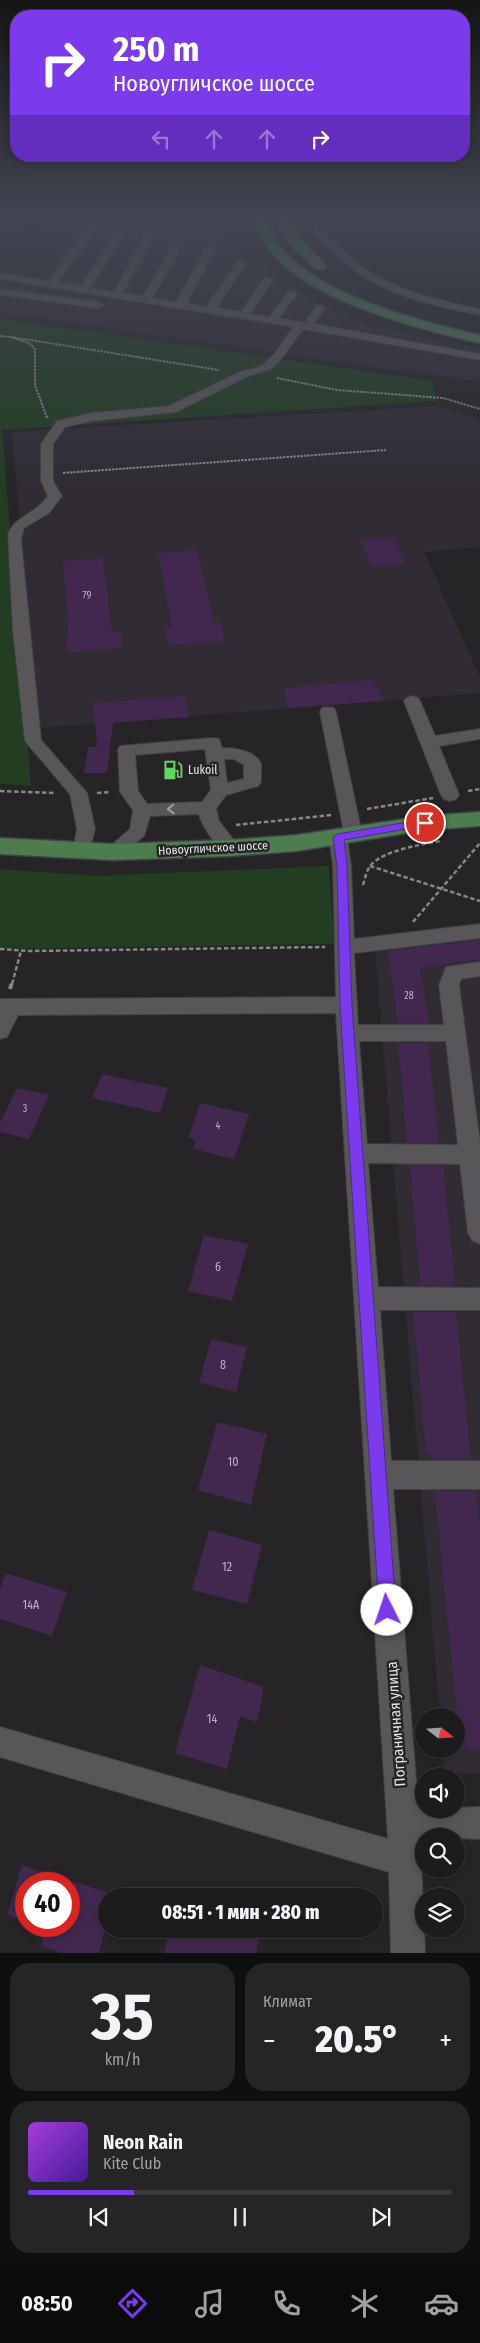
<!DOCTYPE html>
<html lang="ru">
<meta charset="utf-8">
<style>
:root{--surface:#1c1b1d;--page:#252426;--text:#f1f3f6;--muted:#a0a1a4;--line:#3a393b;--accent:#7c3aed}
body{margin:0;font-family:"Fira Sans Condensed",sans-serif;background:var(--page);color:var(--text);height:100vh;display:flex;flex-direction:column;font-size:19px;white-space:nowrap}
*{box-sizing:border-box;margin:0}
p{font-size:16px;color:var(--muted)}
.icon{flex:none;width:28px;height:28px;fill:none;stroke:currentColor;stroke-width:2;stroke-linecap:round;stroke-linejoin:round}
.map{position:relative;height:1953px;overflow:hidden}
.details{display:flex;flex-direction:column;gap:10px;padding:10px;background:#0f0f10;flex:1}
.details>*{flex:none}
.top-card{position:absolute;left:10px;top:10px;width:460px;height:152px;border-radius:20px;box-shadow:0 2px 8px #0003,0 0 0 1px var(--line);background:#7c3aed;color:#fff;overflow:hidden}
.needle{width:32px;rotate:107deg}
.buttons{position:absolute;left:415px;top:1708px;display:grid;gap:10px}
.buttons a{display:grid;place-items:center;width:50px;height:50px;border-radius:50%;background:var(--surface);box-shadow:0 2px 8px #0003,0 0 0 1px var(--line);font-size:25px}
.speed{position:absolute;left:15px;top:1872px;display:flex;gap:10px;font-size:25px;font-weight:700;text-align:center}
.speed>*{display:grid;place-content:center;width:65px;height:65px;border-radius:50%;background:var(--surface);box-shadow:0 2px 8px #0003,0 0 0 1px var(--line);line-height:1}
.speed .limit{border:8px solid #d22;background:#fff;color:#111}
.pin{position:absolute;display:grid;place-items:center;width:42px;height:42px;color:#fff;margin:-21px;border:2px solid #fff;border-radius:50%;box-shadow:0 1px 5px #0007}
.me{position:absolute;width:55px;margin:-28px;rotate:356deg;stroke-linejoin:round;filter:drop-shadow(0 0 4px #0008)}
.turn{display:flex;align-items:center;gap:18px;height:105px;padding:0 20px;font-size:22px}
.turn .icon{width:65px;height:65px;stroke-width:2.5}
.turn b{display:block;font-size:35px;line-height:42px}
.lanes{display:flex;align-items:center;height:48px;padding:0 20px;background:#0003;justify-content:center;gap:25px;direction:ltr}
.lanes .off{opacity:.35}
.big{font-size:38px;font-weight:800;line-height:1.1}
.details .card{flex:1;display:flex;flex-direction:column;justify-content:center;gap:8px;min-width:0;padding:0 18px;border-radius:20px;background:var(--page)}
.details .dial{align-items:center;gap:0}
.dial b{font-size:65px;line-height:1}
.song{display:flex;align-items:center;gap:15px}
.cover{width:60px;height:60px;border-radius:8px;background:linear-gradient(135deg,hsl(280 70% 55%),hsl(260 70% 35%))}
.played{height:5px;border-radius:2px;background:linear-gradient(90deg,var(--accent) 25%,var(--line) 25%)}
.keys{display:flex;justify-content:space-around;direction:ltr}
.heat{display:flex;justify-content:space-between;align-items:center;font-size:28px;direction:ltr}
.details .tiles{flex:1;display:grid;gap:10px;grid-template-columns:1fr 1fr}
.card:last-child{grid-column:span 2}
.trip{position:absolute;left:98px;top:1888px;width:285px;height:50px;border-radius:25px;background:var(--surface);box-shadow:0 2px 8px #0003,0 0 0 1px var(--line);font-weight:800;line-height:50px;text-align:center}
.tab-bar{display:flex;height:80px;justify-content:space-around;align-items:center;background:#0b0b0c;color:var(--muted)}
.tab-bar .icon{width:35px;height:35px}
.tab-bar .selected{color:var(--accent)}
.tab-bar b{font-size:22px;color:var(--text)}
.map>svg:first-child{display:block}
.built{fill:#312c34}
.green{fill:#223d22}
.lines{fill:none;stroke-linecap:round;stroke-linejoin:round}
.stream{stroke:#1f052a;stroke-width:3}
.building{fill:#42274f}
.minor-casing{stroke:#424143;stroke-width:2}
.major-casing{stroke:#424143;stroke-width:3}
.path-far2{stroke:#878688;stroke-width:2;stroke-dasharray:2.5 1;stroke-linecap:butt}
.path-far1{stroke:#878688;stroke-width:2.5;stroke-dasharray:4.5 2.5;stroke-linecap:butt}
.path{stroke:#878688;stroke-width:4;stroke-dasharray:5.5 3;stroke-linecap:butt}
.minor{fill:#585659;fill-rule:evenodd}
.major{fill:#4d7c4f;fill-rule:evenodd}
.oneway{stroke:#9e9da0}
.route{fill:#7c3aed;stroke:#51269a}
.labels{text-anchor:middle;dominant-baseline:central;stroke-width:5;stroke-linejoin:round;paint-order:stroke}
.number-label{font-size:10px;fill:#bcb5c0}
.poi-label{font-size:12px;fill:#e5e4e6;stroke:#262427;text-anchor:start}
.street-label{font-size:12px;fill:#e5e4e6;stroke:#262427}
.near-number-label{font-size:12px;fill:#bcb5c0}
.near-street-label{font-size:15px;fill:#e5e4e6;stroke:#262427}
</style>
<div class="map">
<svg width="480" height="1953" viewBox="0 0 480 1953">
<rect width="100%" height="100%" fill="#262427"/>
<!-- built -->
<g class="built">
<path d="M 85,224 L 208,224 L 301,294 L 364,325 L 480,348 L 480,382 L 0,312 L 0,274 L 34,278 Z"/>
<path d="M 438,406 L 480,420 L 480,547 L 424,552 L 480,677 L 480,693 L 38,728 L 12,432 Z"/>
<path d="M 480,932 L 480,1774 L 444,1772 L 442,1749 L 456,1749 L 456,1716 L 440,1716 L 375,951 Z"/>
</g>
<!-- green -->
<g class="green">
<path d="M 0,319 L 432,381 L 437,401 L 2,430 L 31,786 L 0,784 Z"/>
<path d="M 329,866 L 334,944 L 0,949 L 0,869 L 95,876 Z"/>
</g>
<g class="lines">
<!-- stream -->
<path class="stream" d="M 0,229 L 38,228 L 115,217"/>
</g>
<!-- building -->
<g class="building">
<path d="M 393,537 L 406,564 L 372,567 L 360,540 Z"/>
<path d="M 197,550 L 214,623 L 221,623 L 225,641 L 168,645 L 165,628 L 172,627 L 158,553 Z"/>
<path d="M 103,558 L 112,632 L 121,631 L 123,648 L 67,653 L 66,636 L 69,636 L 63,561 Z"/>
<path d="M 374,680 L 383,701 L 289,708 L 283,688 Z"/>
<path d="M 185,696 L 189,717 L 113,723 L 107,773 L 84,773 L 88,747 L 97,747 L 93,703 Z"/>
<path d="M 480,940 L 480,959 L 420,968 L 429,1023 L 398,1023 L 388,951 Z"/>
<path d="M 398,1043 L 428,1043 L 439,1143 L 407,1143 Z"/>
<path d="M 102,1074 L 168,1088 L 160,1113 L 92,1098 Z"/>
<path d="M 17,1088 L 49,1095 L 29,1139 L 0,1132 L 0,1123 Z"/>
<path d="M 200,1103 L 249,1114 L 234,1159 L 193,1149 L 196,1140 L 188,1138 Z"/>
<path d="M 410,1165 L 443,1166 L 455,1286 L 420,1286 Z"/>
<path d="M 204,1235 L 248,1244 L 232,1301 L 188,1291 Z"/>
<path d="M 413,1312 L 456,1312 L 471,1459 L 432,1459 L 431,1454 L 426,1454 Z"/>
<path d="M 211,1339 L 247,1347 L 236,1392 L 199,1383 Z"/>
<path d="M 217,1422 L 267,1434 L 251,1505 L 198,1490 Z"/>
<path d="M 435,1491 L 476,1491 L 480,1524 L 480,1749 L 460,1749 Z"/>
<path d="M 209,1530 L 262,1545 L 247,1604 L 192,1590 Z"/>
<path d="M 6,1573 L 67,1592 L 52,1636 L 0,1619 L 0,1589 Z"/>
<path d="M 200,1665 L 264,1687 L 257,1722 L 240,1717 L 227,1769 L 175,1753 Z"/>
<path d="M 22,1865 L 68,1880 L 67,1884 L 26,1884 L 26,1922 L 7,1915 Z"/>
<path d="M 69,1880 L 106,1892 L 106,1926 L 99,1953 L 62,1953 L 41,1946 L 46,1926 L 69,1926 Z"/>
<path d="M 169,1929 L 228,1929 L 259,1937 L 256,1953 L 164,1953 Z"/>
</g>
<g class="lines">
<defs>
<g id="minor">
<path d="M 319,217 L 328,217 L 323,232 C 338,246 352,261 370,272 C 404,293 442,301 480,309 L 480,315 C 439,307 396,298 361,275 C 344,263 330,249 315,235 L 313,233 Z"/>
<path d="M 89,226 L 97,228 L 58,282 L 81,286 L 119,228 L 122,227 L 127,230 L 90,288 L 114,292 L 145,234 L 150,231 L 155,234 L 123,293 L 143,296 L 172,247 L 177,244 L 182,247 L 152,298 L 176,302 L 206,248 L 211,245 L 216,248 L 186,303 L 206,307 L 238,261 L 241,260 L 246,263 L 216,308 L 241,312 L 264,278 L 268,277 L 273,280 L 250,314 L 269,317 L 288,292 L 292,291 L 297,294 L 279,318 L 305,323 L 316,306 L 320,305 L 325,308 L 314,324 L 480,354 L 480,360 L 303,329 L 282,358 L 270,370 L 248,376 L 176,412 L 92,421 L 65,427 L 53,444 L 53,481 L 62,496 L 49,513 L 24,528 L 21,540 L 41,740 L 87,793 L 95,829 L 88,855 L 82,857 L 76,855 L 73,851 L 77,829 L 70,794 L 25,741 L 13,631 L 8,534 C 15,516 36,514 48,496 L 41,481 L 41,444 L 57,421 L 92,413 L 169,406 L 240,372 L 262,366 L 274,354 L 293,327 L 0,279 L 0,273 L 49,281 Z"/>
<path d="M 0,289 L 99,302 L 104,305 L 99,308 L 0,295 Z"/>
<path d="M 412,696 L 418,698 L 420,701 L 435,736 L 480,729 L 480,739 L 439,746 L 459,795 L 456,799 L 450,801 L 444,799 L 441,795 L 404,701 L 406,698 Z"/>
<path d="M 328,707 L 334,708 L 336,712 L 362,834 L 359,838 L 353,840 L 347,838 L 351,866 L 354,939 L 480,924 L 480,938 L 354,953 L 358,1025 L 444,1025 L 439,985 L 446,967 L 480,962 L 480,976 L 461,979 L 459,985 L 480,1143 L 480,1244 L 472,1240 L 468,1233 L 460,1164 L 368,1163 L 378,1287 L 480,1288 L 480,1310 L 380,1310 L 391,1461 L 480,1461 L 480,1489 L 393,1489 L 418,1805 L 424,1806 L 424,1809 L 480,1807 L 480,1839 L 456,1838 L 456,1836 L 420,1837 L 425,1953 L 391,1953 L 389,1872 L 0,1757 L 0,1727 L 388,1839 L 336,1013 L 18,1015 L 7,1037 L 0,1039 L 0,999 L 336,997 L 333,866 L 329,837 L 332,833 L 338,831 L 344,832 L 320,712 L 322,708 ZM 359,1041 L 446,1041 L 458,1145 L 367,1144 Z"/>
<path d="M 213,738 L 219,739 L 222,748 C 236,748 253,750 261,763 L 261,782 L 258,786 L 226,795 L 216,809 L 219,821 L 240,848 L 237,852 C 233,854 229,855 225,853 C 216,847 201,824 199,814 L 150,816 L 144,836 L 119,856 L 113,858 L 107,856 L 104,852 L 130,829 L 133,810 L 120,792 L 118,750 L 120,746 ZM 205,749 L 211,790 L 202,802 L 147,804 L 138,791 L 135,755 ZM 224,759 L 234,759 L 244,765 L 244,779 L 227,783 Z"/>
</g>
<g id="major">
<path d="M 255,217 L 267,217 C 270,225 272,235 277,242 C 313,295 420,321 480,335 L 480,343 C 422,330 295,298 265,242 C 261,235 258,225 255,217 Z"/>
<path d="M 276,217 L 288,217 L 297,236 L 324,263 L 326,266 L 324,269 L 316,269 C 298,254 283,239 276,217 Z"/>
<path d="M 480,812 L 480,826 L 425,830 L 297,851 L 231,856 L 113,860 L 0,854 L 0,838 L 113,844 L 231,840 L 297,835 L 425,816 Z"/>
</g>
</defs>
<!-- minor casing -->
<use href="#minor" class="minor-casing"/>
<!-- major casing -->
<use href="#major" class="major-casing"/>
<!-- path-far2 -->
<g class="path-far2">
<path d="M 0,336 L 11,337"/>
<path d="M 277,378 L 337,390 L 443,398 L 480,409"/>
<path d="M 47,418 L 35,385 L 35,349 L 29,343 L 11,337 L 219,370"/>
<path d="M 63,473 L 386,450"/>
</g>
<!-- path-far1 -->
<g class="path-far1">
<path d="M 0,791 L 56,793"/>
<path d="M 468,791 L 480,789"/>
<path d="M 97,793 L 111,792"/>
<path d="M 367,809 L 433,798"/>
<path d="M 236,825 L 332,815"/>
<path d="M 370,866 L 480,901"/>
<path d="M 363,885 C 365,879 366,872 370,866 C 383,850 421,845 440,841"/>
<path d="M 413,922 L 480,843"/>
<path d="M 0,949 L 29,951 L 325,947"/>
<path d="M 12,984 L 21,951"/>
</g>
<!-- path -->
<path class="path" d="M 10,989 L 12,982"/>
<!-- minor -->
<use href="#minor" class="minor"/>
<!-- major -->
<use href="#major" class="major"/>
</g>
<!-- one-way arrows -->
<defs><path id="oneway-chevron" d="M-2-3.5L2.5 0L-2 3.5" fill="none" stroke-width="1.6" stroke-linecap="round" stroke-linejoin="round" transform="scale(1.25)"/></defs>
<use class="oneway" href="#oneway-chevron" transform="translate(171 809) rotate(178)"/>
<!-- sky -->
<linearGradient id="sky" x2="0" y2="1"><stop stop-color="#151415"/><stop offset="0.44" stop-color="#414552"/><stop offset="1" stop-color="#414552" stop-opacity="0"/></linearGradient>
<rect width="480" height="490" fill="url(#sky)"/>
<!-- route -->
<path class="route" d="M 425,819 L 430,823 L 428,825 L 344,840 L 347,866 L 352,1005 L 396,1610 L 393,1616 L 387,1618 L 382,1616 L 379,1610 L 340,1005 L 337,866 L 333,837 L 338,834 Z"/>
<!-- icons -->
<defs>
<symbol id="fuel-bare" viewBox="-9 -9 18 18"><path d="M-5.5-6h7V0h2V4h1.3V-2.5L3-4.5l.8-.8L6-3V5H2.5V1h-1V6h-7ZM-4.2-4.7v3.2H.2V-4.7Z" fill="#64d467" stroke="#262427" stroke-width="2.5" paint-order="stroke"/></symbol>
</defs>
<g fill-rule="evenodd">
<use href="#fuel-bare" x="159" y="756" width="28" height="28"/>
</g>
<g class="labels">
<!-- number labels -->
<g class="number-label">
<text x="87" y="596">79</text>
<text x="409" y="996">28</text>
<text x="25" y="1109">3</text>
<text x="218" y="1126">4</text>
</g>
<!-- poi labels -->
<g class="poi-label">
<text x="188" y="770">Lukoil</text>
</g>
<!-- street labels -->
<g class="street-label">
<text transform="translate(213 848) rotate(-3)">Новоугличское шоссе</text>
</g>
<!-- near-number labels -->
<g class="near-number-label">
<text x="218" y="1267">6</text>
<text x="223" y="1365">8</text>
<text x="233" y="1462">10</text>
<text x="227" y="1567">12</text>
<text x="31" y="1605">14А</text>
<text x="212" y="1719">14</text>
</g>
<!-- near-street labels -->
<g class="near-street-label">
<text transform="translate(396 1724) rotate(-94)">Пограничная улица</text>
</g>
</g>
</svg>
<div class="buttons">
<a><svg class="needle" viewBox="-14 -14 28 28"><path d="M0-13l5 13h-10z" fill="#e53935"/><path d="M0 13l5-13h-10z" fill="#a0a1a4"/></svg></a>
<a><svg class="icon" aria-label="sound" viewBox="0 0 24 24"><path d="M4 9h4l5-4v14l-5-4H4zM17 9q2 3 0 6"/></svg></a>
<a><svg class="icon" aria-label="search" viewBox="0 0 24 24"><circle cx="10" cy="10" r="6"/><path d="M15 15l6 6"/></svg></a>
<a><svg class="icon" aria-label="layers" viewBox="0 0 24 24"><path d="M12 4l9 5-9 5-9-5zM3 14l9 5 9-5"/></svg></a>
</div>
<div class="speed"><div class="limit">40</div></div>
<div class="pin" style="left:425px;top:823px;background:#d93025"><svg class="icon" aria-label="arrive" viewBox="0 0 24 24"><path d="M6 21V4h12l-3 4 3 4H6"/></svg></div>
<svg class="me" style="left:387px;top:1610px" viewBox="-20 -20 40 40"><circle r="19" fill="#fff"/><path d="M0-13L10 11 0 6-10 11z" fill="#7c3aed"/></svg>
<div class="trip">08:51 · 1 мин · 280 m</div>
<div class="top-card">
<div class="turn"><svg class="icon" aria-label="right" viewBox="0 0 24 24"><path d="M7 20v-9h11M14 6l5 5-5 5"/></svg><div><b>250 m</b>Новоугличское шоссе</div></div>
<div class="lanes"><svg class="icon off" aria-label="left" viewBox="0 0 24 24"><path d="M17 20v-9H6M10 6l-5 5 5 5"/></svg><svg class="icon off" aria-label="ahead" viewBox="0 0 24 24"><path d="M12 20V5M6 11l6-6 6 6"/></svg><svg class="icon off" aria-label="ahead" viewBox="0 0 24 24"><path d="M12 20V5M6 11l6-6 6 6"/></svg><svg class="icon" aria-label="right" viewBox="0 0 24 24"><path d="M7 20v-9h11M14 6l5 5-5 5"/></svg></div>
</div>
</div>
<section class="details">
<div class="tiles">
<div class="card dial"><b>35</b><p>km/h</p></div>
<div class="card"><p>Климат</p>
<div class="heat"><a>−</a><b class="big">20.5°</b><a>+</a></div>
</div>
<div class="card">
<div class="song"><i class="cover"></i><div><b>Neon Rain</b><p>Kite Club</p></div></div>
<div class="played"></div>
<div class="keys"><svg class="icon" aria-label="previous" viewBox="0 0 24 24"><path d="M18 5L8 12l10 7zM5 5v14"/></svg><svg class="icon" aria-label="pause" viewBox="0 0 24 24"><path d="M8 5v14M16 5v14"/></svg><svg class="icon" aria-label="next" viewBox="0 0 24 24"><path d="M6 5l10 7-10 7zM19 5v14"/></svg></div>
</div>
</div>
</section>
<nav class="tab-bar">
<b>08:50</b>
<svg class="icon selected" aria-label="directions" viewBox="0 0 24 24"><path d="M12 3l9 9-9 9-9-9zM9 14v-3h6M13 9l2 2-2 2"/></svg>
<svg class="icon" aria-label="music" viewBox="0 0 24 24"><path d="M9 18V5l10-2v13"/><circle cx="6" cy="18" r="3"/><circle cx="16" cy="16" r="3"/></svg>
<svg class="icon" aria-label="phone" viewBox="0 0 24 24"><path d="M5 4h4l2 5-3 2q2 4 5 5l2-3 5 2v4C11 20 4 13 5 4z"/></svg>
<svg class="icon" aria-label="climate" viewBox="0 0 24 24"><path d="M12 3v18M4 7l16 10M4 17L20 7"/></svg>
<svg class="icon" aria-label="car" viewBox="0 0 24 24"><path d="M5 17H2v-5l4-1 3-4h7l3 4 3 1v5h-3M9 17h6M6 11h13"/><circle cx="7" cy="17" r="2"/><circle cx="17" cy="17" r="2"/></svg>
</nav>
